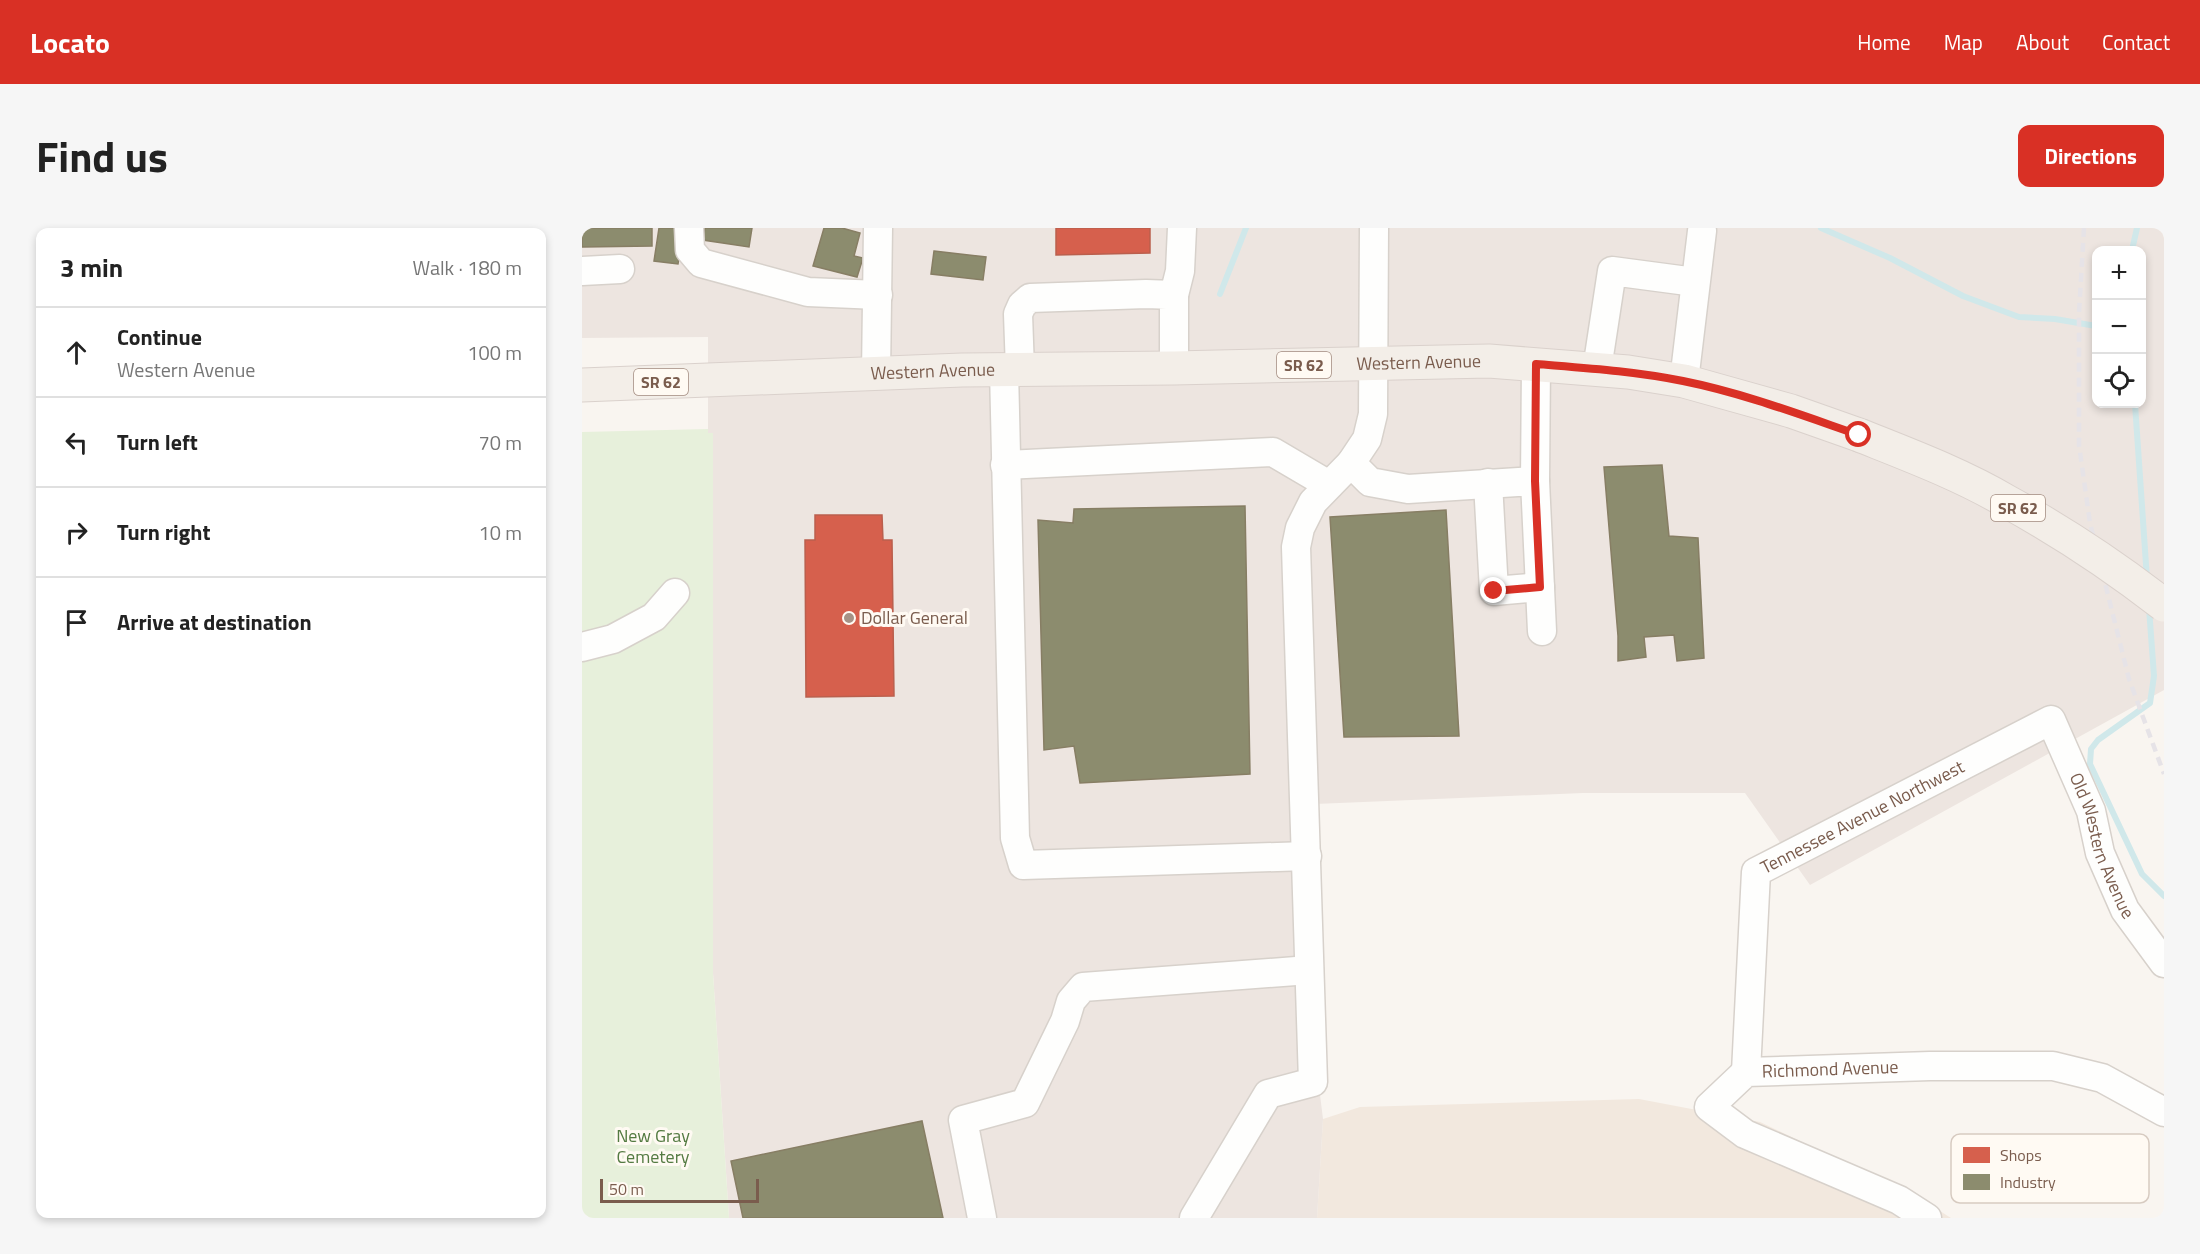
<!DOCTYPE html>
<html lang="en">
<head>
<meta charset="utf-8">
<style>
	body { margin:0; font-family:"Titillium Web",sans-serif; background:#f6f6f6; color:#222 }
	.controls { position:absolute; right:18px; top:18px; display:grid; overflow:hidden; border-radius:12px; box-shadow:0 3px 9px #0003 }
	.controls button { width:54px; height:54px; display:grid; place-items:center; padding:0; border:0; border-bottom:2px solid #e0e0e0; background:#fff; color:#222; font:30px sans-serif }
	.scale { position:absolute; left:18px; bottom:15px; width:159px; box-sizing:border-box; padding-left:6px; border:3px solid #7a5c4d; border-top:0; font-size:16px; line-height:21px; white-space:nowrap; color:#7a5c4d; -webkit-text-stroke:4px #fffaf3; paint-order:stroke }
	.stop { position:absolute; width:18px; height:18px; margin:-14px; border:4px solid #d93025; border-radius:50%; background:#fff }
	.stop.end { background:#d93025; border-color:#fff; box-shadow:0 2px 6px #0008 }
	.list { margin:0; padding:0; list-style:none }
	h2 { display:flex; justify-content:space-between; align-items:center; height:78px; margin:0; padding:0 24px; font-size:26px }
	h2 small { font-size:20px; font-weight:400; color:#767676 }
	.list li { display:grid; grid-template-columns:39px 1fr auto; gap:18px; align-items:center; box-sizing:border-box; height:90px; padding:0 24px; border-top:2px solid #e0e0e0 }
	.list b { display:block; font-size:22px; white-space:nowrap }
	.list p { margin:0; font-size:20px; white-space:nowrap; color:#767676 }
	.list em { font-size:20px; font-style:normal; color:#767676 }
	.icon { flex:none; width:33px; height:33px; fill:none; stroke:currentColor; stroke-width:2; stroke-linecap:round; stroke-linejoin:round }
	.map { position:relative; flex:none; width:1582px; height:990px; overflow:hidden; border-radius:12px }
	header { display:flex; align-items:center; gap:36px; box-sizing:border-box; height:84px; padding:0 30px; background:#d93025; color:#fff }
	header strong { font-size:28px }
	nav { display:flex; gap:33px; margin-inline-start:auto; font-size:21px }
	.intro { display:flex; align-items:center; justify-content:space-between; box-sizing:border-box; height:144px; padding:0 36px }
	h1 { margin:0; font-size:42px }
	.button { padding:15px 27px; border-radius:12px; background:#d93025; color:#fff; font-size:21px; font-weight:700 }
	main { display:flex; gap:36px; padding:0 36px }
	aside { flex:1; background:#fff; border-radius:12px; box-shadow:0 3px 9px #0003 }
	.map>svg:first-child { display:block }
	.residential { fill:#f2e8de }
	.industrial { fill:#ede5e0; fill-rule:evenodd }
	.green { fill:#e7f0db }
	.shops { fill:#d6604d; stroke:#ba5f4d; stroke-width:1.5 }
	.industry { fill:#8c8c6e; stroke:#877e64; stroke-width:1.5 }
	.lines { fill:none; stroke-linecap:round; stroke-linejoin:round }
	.stream { stroke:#d0e8ea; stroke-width:6 }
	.minor-casing { stroke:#d7d1cb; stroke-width:31 }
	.major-casing { stroke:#dad1cc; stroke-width:35 }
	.minor { stroke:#fefefd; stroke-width:28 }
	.major { stroke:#f3eee8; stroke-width:33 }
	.rail { stroke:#e6e3e7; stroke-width:4.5; stroke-dasharray:9 6; stroke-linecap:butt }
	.major-bridge-casing { stroke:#dad1cc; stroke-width:35; stroke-linecap:butt }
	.major-bridge { stroke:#f3eee8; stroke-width:33 }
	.route { stroke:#d93025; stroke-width:8 }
	.poi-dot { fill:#a69286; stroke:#fffaf3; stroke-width:2 }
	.labels { text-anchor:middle; stroke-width:6; stroke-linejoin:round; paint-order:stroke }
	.shield { fill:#fffaf3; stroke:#a28b7f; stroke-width:1.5 }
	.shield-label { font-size:16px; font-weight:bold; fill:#7a5c4d }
	.street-label { font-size:18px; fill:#7a5c4d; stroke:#fffaf3 }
	.poi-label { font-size:18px; fill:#7a5c4d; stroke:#fffaf3; text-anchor:start }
	.park-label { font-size:18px; fill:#537a41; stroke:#fffaf3 }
	.key { fill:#fffaf3; stroke:#d7cbc1; stroke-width:1.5 }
	.key-label { font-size:16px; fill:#7a5c4d }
</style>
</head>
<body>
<header>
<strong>Locato</strong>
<nav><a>Home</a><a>Map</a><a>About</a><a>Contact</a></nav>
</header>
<div class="intro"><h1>Find us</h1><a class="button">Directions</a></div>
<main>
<aside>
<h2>3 min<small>Walk · 180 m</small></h2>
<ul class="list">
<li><svg class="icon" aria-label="ahead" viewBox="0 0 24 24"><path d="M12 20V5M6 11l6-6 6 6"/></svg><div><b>Continue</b><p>Western Avenue</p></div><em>100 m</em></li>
<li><svg class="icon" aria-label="left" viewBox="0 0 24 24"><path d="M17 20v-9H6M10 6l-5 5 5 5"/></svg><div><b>Turn left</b></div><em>70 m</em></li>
<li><svg class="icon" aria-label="right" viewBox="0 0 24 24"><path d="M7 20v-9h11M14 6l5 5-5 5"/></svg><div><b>Turn right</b></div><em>10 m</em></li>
<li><svg class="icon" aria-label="arrive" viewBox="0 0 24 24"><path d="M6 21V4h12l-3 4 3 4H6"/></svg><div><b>Arrive at destination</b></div></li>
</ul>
</aside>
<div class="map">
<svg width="1582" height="990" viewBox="0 0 1582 990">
	<rect width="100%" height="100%" fill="#f9f5f0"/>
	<path class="residential" d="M1057 871 1178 894 1339 971 1369 990H735L741 891 778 879Z"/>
	<path class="industrial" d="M0 0H1582V462L1228 657 1163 565H1001L709 577 715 681 741 891 735 990H147L131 745V206L126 205V109L0 110ZM1514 22H1560V176H1514Z"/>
	<path class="green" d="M126 201V205H131V745L147 990H0V204Z"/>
	<path class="shops" d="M474 0H568V25L474 27Z
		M233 287H300L301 312H310L312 468 224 469 223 312H233Z"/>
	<path class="industry" d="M0 0H70V18L0 19Z
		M77 0H102L96 36 72 33Z
		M123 0H170L167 19 121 12Z
		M242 0H260L278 5 272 28 281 30 275 49 231 38Z
		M352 23 404 29 401 52 349 46Z
		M1080 237 1087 308 1116 310 1122 430 1095 433 1092 407 1062 409 1064 429 1036 433V408L1022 239Z
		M663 278 668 546 498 555 492 518 462 522 456 292 491 295 492 281Z
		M864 282 877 508 762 509 748 289Z
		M340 893 361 990H161L149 933Z"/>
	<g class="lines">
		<path class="stream" d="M1239 0 1308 30 1381 68 1437 89 1473 91 1514 98
			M1550 22 1555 0
			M638 66 664 0
			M1553 176 1565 351
			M1567 380 1572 448 1568 475 1516 512 1509 521 1508 536 1560 646 1582 668"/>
		<g class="minor-casing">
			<g id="minor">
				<path d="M107 0 108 22 119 35 226 64 296 67"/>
				<path d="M0 43 38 41"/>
				<path d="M592 67 598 43 600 0"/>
				<path d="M1015 141 1030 43 1113 54"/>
				<path d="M422 142 433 610 441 637 725 628"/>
				<path d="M438 142 436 86 440 77 448 70 564 66 592 67V140"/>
				<path d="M294 146 296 0"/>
				<path d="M1102 153 1120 3"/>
				<path d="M769 235 788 254 826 261 953 253 960 403"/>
				<path d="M423 237 691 224 747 257"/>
				<path d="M953 253 954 136"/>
				<path d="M906 255 912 363 958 359"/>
				<path d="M0 419 31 411 72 389 93 365"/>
				<path id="s1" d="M1164 844 1174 644 1469 492 1509 583 1518 625 1543 682 1582 735"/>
				<path d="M400 990 381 892 443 875 483 793 489 773 501 759 727 742"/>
				<path d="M612 990 686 866 731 854 714 319 718 300 731 274 769 235 785 211 791 186 792 0"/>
				<path id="s2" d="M1345 990 1317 972 1163 906 1127 879 1164 844 1348 838H1471L1520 850 1582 884"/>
			</g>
		</g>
		<g class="major-casing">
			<g id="major">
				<path id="s3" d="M0 157 380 142 592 140 907 133 1046 144 1102 153 1209 183 1277 207"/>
			</g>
		</g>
		<use href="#minor" class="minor"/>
		<use href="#major" class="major"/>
		<path class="rail" d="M1502 0 1497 85V217L1508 295 1547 451 1582 546"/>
		<g class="major-bridge-casing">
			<path id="major-bridge" d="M1277 207C1327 227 1378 246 1424 273 1479 303 1533 339 1582 377"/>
		</g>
		<use href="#major-bridge" class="major-bridge"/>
	</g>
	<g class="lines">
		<path class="route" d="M912 363 958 359 953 253 954 136C1003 140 1052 143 1101 153 1161 165 1219 187 1277 207"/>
	</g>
	<circle class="poi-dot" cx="267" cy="390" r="6"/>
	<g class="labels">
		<g class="shield">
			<rect x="695" y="124" width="54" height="26" rx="4.5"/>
			<rect x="52" y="141" width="54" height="26" rx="4.5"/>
			<rect x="1409" y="267" width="54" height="26" rx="4.5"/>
		</g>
		<g class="shield-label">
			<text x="722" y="143">SR 62</text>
			<text x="79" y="160">SR 62</text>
			<text x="1436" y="286">SR 62</text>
		</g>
		<g class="street-label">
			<text dy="6" stroke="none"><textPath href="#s3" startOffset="837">Western Avenue</textPath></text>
			<text dy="6" stroke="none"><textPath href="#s3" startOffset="351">Western Avenue</textPath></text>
			<text dy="6" stroke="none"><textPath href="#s1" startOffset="320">Tennessee Avenue Northwest</textPath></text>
			<text dy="6" stroke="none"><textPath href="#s1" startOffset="668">Old Western Avenue</textPath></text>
			<text dy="6" stroke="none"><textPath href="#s2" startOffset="381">Richmond Avenue</textPath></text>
		</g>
		<g class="poi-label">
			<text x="279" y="396">Dollar General</text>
		</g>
		<g class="park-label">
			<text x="71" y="914">New Gray<tspan x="71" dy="21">Cemetery</tspan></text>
		</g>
	</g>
	<rect x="1369" y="906" width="198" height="69" rx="9" class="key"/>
	<rect x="1381" y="919" width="27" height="16" fill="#d6604d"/>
	<rect x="1381" y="946" width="27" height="16" fill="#8c8c6e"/>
	<g class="key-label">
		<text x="1418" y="933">Shops</text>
		<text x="1418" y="960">Industry</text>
	</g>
</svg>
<div class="controls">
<button>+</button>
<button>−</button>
<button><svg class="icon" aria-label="locate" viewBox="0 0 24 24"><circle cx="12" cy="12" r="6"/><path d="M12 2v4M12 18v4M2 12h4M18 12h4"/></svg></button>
</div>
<div class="scale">50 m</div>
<div class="stop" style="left:1277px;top:207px"></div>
<div class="stop end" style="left:912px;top:363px"></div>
</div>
</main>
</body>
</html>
